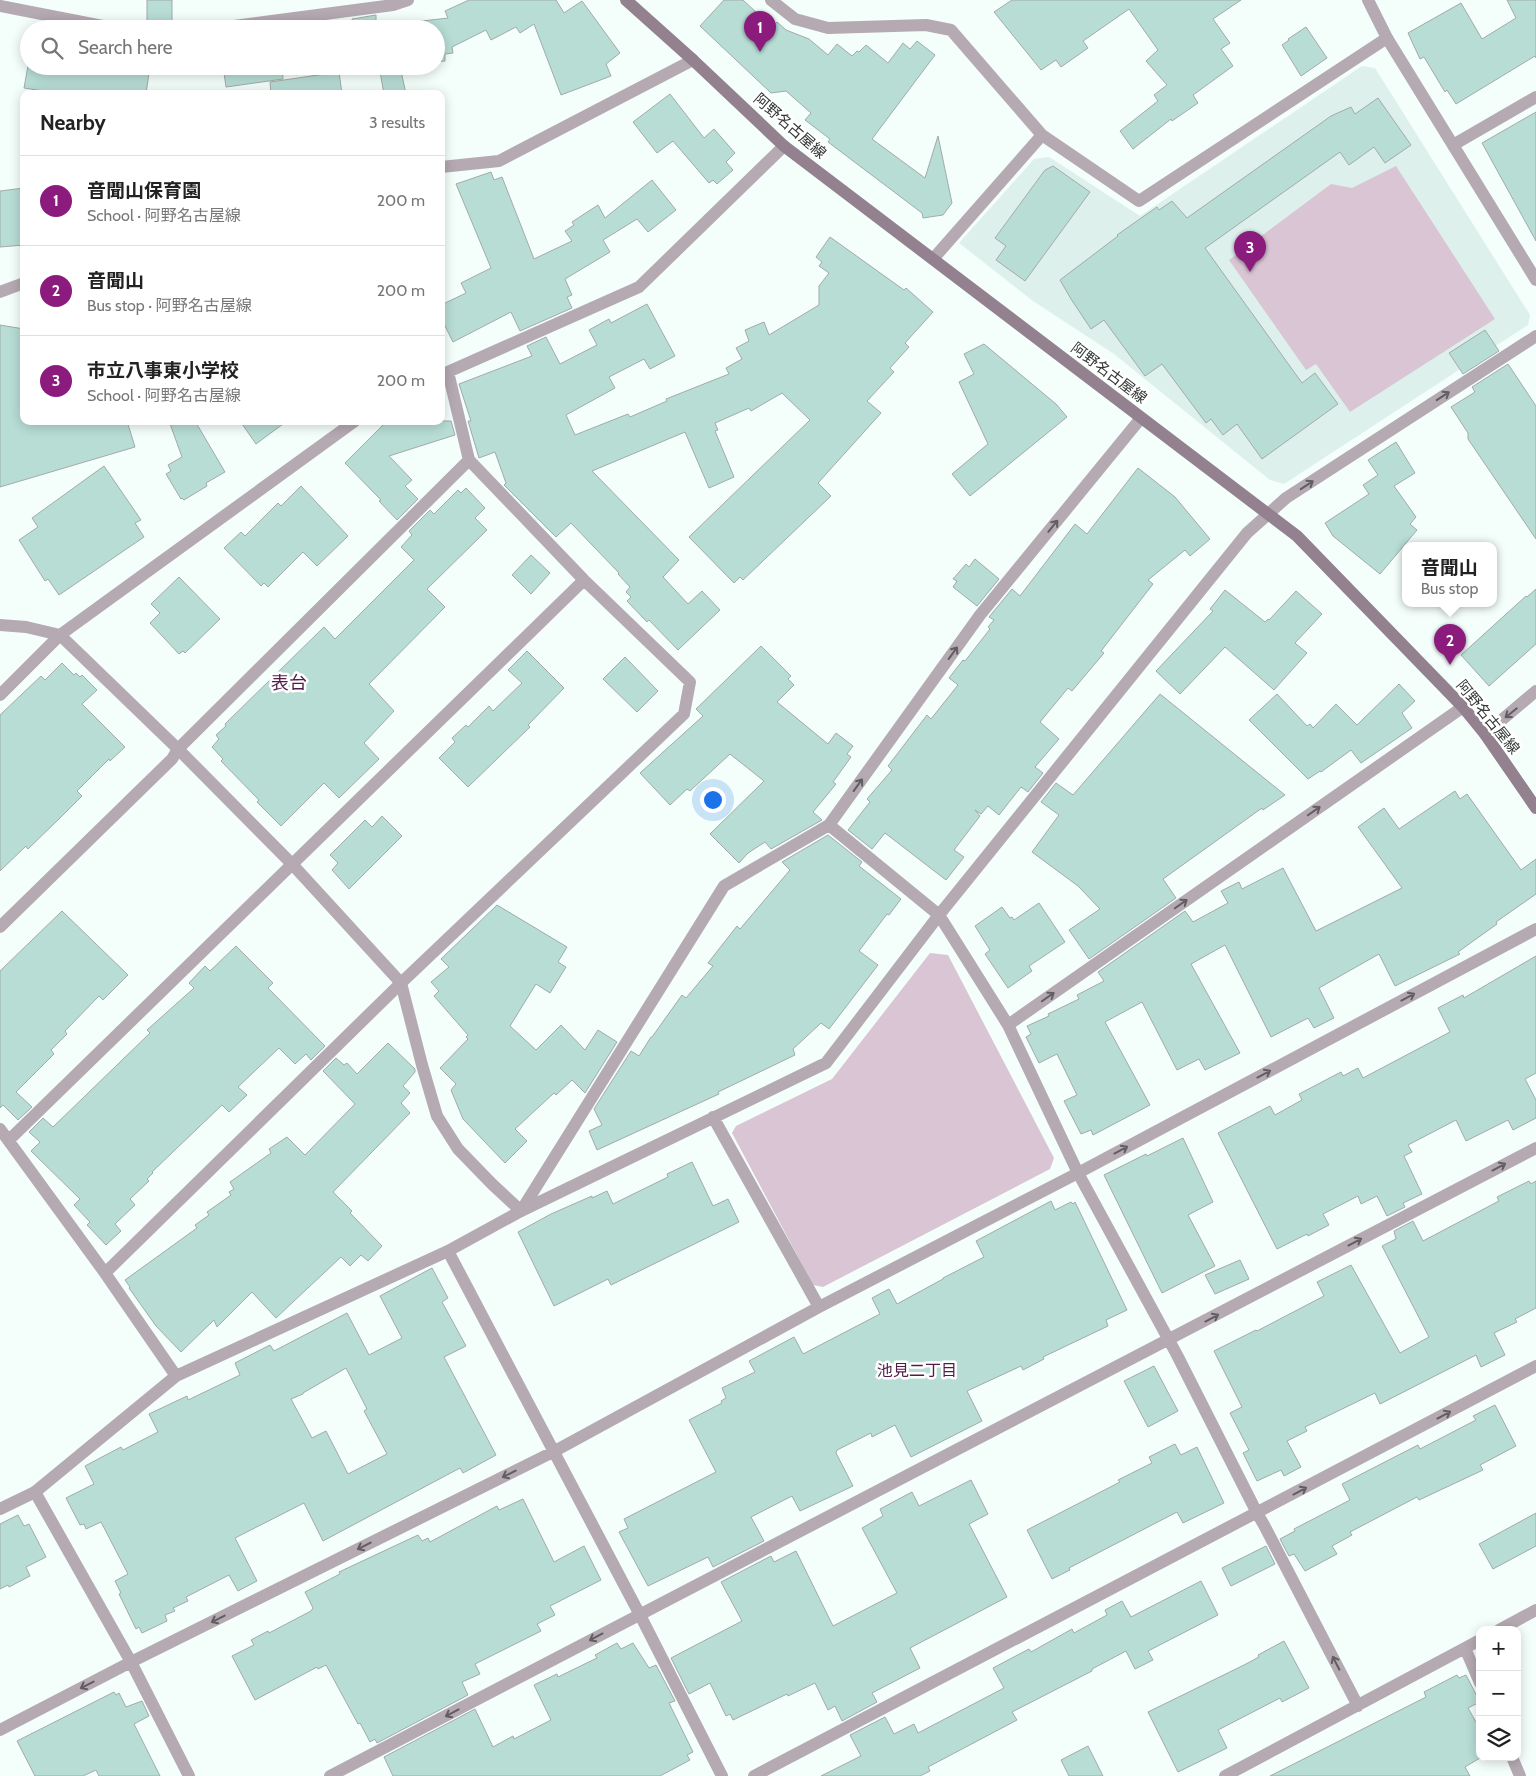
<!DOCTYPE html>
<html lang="en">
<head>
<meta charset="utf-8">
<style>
	body { margin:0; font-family:Cabin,"Noto Sans JP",sans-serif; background:#f6f6f6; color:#222 }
	.controls { position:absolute; right:15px; bottom:15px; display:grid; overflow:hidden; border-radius:10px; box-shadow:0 2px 12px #0003 }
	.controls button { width:45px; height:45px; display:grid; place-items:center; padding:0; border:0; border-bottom:1px solid #e0e0e0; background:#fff; color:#222; font:25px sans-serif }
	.you { position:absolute; left:712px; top:799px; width:18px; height:18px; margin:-12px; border:4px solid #fff; border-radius:50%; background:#1a73e8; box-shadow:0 0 0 8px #1a73e833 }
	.badge { display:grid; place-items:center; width:32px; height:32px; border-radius:50%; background:#8c1b7e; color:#fff; font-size:16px; font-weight:700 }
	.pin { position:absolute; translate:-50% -41px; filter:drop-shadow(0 1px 2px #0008) }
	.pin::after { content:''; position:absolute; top:26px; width:18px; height:15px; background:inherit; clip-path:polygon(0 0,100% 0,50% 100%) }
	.popup { position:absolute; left:1402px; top:542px; width:95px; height:65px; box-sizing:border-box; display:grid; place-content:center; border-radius:10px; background:#fff; filter:drop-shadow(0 1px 4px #0005); font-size:16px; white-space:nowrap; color:#767676 }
	.popup b { font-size:19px; color:#222 }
	.popup::after { content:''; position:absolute; left:50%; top:100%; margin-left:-10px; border:10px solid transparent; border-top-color:#fff }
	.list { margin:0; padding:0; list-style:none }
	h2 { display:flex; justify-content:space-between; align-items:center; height:65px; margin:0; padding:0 20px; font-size:21px }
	h2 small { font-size:16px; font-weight:400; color:#767676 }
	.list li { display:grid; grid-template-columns:32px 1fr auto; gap:15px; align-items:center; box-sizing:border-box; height:90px; padding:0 20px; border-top:1px solid #e0e0e0 }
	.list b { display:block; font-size:19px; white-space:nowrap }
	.list p { margin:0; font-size:16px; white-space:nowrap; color:#767676 }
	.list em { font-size:16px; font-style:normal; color:#767676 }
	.icon { flex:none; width:28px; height:28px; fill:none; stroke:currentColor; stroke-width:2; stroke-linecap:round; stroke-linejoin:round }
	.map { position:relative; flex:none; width:1536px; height:1776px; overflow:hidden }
	.search { position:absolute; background:#fff; box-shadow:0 2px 12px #0003; left:20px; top:20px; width:425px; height:55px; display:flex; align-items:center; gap:12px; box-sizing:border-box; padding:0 18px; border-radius:28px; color:#767676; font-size:19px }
	.panel { position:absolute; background:#fff; box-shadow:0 2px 12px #0003; left:20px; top:90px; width:425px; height:335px; border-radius:10px }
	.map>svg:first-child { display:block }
	.built { fill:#def0ec }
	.green { fill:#dac5d5 }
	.building { fill:#b7ddd5; stroke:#a2aba9; fill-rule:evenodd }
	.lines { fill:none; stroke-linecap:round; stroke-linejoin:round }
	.minor { stroke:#b5a9b2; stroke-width:12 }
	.tertiary { stroke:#b5a9b2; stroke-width:12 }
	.secondary { stroke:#93818f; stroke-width:12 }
	.oneway { stroke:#605e61 }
	.labels { text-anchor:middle; stroke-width:5; stroke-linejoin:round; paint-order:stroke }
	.street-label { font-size:15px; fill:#323635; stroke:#fff }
	.neighbourhood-label { font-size:16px; fill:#511c49; stroke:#fff }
	.quarter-label { font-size:18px; fill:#511c49; stroke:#fff }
</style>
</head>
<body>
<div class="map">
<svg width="1536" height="1776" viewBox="0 0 1536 1776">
	<rect width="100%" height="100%" fill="#f4fefb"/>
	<path class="built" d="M1362 66 1375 68 1530 315 1528 325 1284 484 1270 480 1114 354 1033 301 959 243 1034 159 1049 157 1140 216Z"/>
	<path class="green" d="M1396 166 1495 319 1350 412 1316 364 1306 370 1229 260 1331 184 1352 188Z
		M930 953 948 955 1054 1158 1050 1169 823 1287 813 1285 732 1133 736 1126 832 1079Z"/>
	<path class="building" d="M147 0H172V23L147 24Z
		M469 0H556L564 13 582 1 620 53 606 64 611 76 561 95 534 24 520 33 516 27 491 40 486 30 452 47 453 53 445 54V61L436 62V29H354L352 19 376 15V23L387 21 388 25 448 18 445 11Z
		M724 0H743L772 27 777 22 786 30 809 39 828 55 837 44 852 56 857 51 859 52 866 45 888 63 903 43 910 49 917 41 935 55 872 139 925 178 938 136 952 203 943 215 923 218 922 213 828 142 830 139 805 120 811 113 786 91 771 93 700 26Z
		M1012 0H1241L1213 19 1230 43 1221 49 1233 66 1193 95 1198 103 1172 121 1171 119 1133 149 1120 131 1158 101 1154 95 1167 85 1146 61 1158 50 1129 9 1083 41 1088 48 1061 67 1056 60 1041 70 994 12Z
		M1507 0H1536V58L1535 56 1456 104 1447 90 1445 92 1424 57 1420 59 1408 33 1461 3 1482 39 1516 18Z
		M1306 27 1327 58 1301 76 1282 45 1289 40 1288 39Z
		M28 66H150L146 94H62L24 88Z
		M223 66H282L283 79 226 87Z
		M379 66H400L406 94H384Z
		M339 72 342 94H271L270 82Z
		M670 94 704 138 714 129 735 153 726 162 733 170 717 184 713 180 709 183 673 141 657 153 633 122Z
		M1378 98 1411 145 1385 163 1374 147 1349 165 1340 152 1205 248 1302 383 1315 373 1338 404 1262 459 1237 424 1223 435 1211 419 1206 423 1162 364 1145 376 1104 320 1091 329 1071 299 1060 280 1118 236 1117 235 1157 207 1159 210 1172 201 1187 218 1331 116 1351 107 1355 114Z
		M1536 112V241L1482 143Z
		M1053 166 1090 192 1025 281 996 260 1006 246 995 238 1045 170Z
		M491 172 494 180 502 177 534 259 572 241 565 231 574 225 572 222 598 205 605 218 652 180 676 210 648 232 637 219 603 240 610 252 565 279 572 295 567 297 572 308 520 331 511 312 453 342 441 318V305L466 293 461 283 491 268 456 184Z
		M24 188V245L0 247V191Z
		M830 237 904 290 906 288 933 312 905 343 909 347 890 368 894 372 867 401 881 413 818 483 831 496 743 580 740 577 734 583 689 537 810 420 782 393 751 411 749 408 715 423 718 430 715 431 734 477 709 488 685 432 592 471 679 560 663 577 688 604 702 591 720 610 678 650 649 620 647 622 627 601 631 597 626 592 630 587 618 574 619 573 571 523 556 537 504 485 506 483 495 452 479 458 468 421H471L459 384 532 356 527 346 546 337 560 364 597 345 589 330 609 319 611 323 647 304 675 356 650 369 644 359 609 377 615 388 566 415 575 435 628 414 630 417 667 401 666 399 729 374 726 368 742 359 736 348 749 341 745 330 764 322 769 335 819 305V286L829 273 819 266 822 262 816 257Z
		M0 325 24 329V421H127L135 447 0 487Z
		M1485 330 1499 351 1463 374 1449 353Z
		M984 344 1056 404 1067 417 970 496 952 474 988 444 959 382 974 374 964 354Z
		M1508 364 1536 406V539L1468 439V433L1451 407 1475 392 1472 387Z
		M169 421H195L225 472 206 483 207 486 184 500 182 498 181 499 166 474 171 471 168 465 182 457Z
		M240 421H287L256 444Z
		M387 421H451L455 435 389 456 412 480 405 486 418 499 397 520 379 501 381 500 345 463Z
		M1396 442 1415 473 1394 486 1416 517 1410 524 1417 530 1380 574 1333 536 1325 523 1369 494 1363 485 1378 475 1368 460Z
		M104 466 141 520 135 523 144 537 59 595 48 579 45 581 19 540 38 527 32 518Z
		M1138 468 1175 497 1210 539 1190 556 1185 550 1148 580 1153 584 1101 651 1104 653 1072 691 1068 688 1040 722 1059 739 1035 767 1043 773 1028 792 1021 787 999 815 988 806 981 814 975 810 980 816 954 850 964 857 946 880 885 833 872 849 848 830 870 802 867 799 892 770 888 766 927 715 931 719 958 685 949 678 963 660 965 661 990 629 988 627 994 620 989 617 1012 589 1020 596 1075 524 1087 534Z
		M301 486 348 536 317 566 303 552 268 587 264 583 261 586 224 548 241 532 245 536 278 503 281 506Z
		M466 488 485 508 475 518 487 530 427 589 445 607 369 684 394 711 364 743 379 759 339 798 324 783 281 826 257 802 259 800 221 761 223 759 212 747 219 739 216 735 226 726 225 724 324 627 335 639 414 560 401 547 412 535 409 531 430 510 434 514 458 490 461 493Z
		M531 555 550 573 531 594 512 575Z
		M975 559 999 579 977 606 953 587 957 581 953 579 966 564 969 567Z
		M179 577 220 619 185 653 183 651 179 654 150 623 160 613 151 604Z
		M1536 589V644L1489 686 1461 655 1526 596 1527 597Z
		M1225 590 1265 622 1268 619 1269 620 1296 591 1322 614 1295 643 1307 653 1274 690 1225 647 1180 694 1156 671 1213 611 1210 609Z
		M761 646 791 676 788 679 794 685 777 702 828 744 836 733 853 746 847 754 851 757 833 782 836 784 813 812 822 820 771 849 765 842 748 853 739 863 710 834 764 781 730 754 690 791 687 789 670 805 640 773 703 716 696 709Z
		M527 651 564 688 528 725 530 727 468 787 439 758 455 742 452 738 466 725 468 727 489 706 493 711 522 683 508 670Z
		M625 657 658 691 637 712 603 679Z
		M62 663 74 675 76 673 80 677 82 675 97 690 82 704 125 747 110 761 109 759 77 791 82 796 61 817 28 849 26 846 0 871V715L41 676 45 680Z
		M1399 684 1415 701 1402 713 1412 728 1361 763 1351 750 1321 772 1320 771 1308 779 1249 720 1277 694 1307 726 1310 724 1313 728 1336 704 1357 725Z
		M1160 694 1285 795 1263 810 1262 808 1163 879 1176 898 1089 959 1069 930 1100 909 1078 886 1032 852 1059 815 1041 802 1056 783 1073 795Z
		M1455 791 1460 799 1467 794 1521 870 1536 859V894L1496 922 1497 924 1458 952 1460 954 1395 986 1379 954 1319 988 1334 1018 1314 1028 1308 1018 1271 1037 1225 945 1191 964 1240 1053 1205 1070 1199 1059 1177 1070 1142 1002 1105 1022 1150 1105 1093 1135 1091 1130 1081 1134 1064 1101 1077 1095 1057 1054 1039 1063 1026 1037 1031 1034 1027 1026 1049 1016 1048 1014 1079 999 1077 995 1104 981 1098 972 1185 911 1193 922 1228 903 1221 891 1239 882 1242 889 1283 868 1316 931 1402 888 1358 827 1384 808 1399 829Z
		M382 816 402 836 349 889 332 870 338 863 330 855 365 820 372 827Z
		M828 835 862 862 859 866 901 899 889 915 887 914 859 951 878 965 829 1029 821 1023 793 1049 795 1055 718 1092 719 1094 671 1116 597 1150 589 1131 602 1125 594 1109 631 1051 639 1056 651 1037H652L682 995 686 998 713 966 708 963 737 926 740 929 790 870 782 862Z
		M1039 903 1065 942 1029 966 1032 971 1008 988 985 954 990 950 975 926 1002 907 1010 918 1012 917 1014 920Z
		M497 905 567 947 558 962 566 967 550 993 536 984 510 1026 536 1050 561 1025 585 1050 598 1030 617 1042 585 1093 572 1080 556 1095 554 1093 515 1129 527 1141 505 1163 463 1119 451 1090 456 1084 440 1068 468 1039 466 1037 468 1035 434 996 439 991 431 982 449 967 441 959Z
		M62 911 128 975 103 1000 99 996 65 1031 67 1034 51 1050 54 1054 16 1092 32 1107 18 1120 3 1105 0 1108V971Z
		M236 946 273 983 268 988 325 1046 311 1060 306 1054 295 1064 279 1048 238 1087 247 1095 229 1112 222 1105 152 1172 153 1173 147 1179 149 1181 130 1199 135 1205 115 1224 121 1231 106 1245 87 1225 90 1222 74 1205 80 1199 31 1151 40 1142 29 1132 43 1118 53 1127 150 1033 147 1030 194 988 189 983 205 966 210 971Z
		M1536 956V1073L1525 1079 1536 1100V1118L1513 1130 1508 1120 1466 1141 1456 1120 1408 1145 1412 1152 1404 1156 1422 1194 1403 1203 1405 1207 1387 1216 1377 1196 1361 1204 1358 1196 1323 1214 1329 1225 1308 1236 1307 1234 1277 1249 1218 1133 1270 1106 1275 1115 1302 1100 1299 1094 1341 1072 1343 1076 1358 1068 1363 1078 1450 1032 1438 1008 1463 995 1464 998Z
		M388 1043 415 1069V1072L403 1086 410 1093 401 1103 410 1113 333 1192 352 1211 350 1213 382 1246 368 1261 361 1255 350 1266 341 1257 276 1318 252 1292 217 1327 214 1320 181 1352 156 1326 129 1288 130 1287 125 1280 197 1228 195 1225 209 1215 207 1212 231 1195 229 1192 234 1189 230 1182 271 1153 269 1149 287 1137 305 1155 355 1104 323 1071 336 1058 344 1065 347 1063 357 1074Z
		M1183 1138 1213 1202 1188 1215 1215 1266 1162 1293 1104 1175 1146 1154 1147 1156Z
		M692 1162 713 1206 728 1199 739 1222 611 1285 608 1279 554 1306 518 1232 551 1214 592 1196V1198L607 1191 613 1204 668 1177 667 1174Z
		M1529 1181 1531 1184 1536 1181V1308L1515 1319 1517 1322 1494 1333 1505 1355 1481 1367 1476 1355 1380 1404 1375 1393 1305 1427 1307 1431 1287 1441 1301 1467 1284 1476 1281 1470 1257 1481 1243 1453 1249 1450 1230 1413 1242 1407 1214 1351 1256 1330 1257 1331 1324 1296 1317 1282 1351 1265 1400 1353 1429 1337 1382 1246 1396 1239 1394 1231 1413 1221 1423 1241 1499 1201 1497 1197Z
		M1051 1201 1055 1210 1071 1202 1073 1204 1075 1202 1127 1310 1106 1320 1108 1326 1043 1357 1044 1359 1023 1370 1021 1366 967 1391 982 1421 911 1457 895 1425 872 1437 871 1433 837 1450 836 1453 853 1486 800 1511 792 1496 751 1517 764 1541 713 1567 708 1557 648 1586 619 1532 628 1528 624 1519 716 1472 689 1420 722 1403 721 1401 726 1398 722 1388 755 1372 749 1361 794 1337 803 1354 880 1314 872 1298 889 1289 897 1304 943 1279V1278L984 1257 976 1241Z
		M1240 1260 1249 1279 1215 1294 1205 1275Z
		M432 1268 448 1298 442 1302 466 1346 444 1357 496 1455 463 1473 460 1468 323 1541 304 1503 235 1538 257 1581 238 1591 229 1575 186 1597 188 1601 173 1608 175 1611 165 1615 167 1621 142 1633 139 1627 136 1629 119 1594 121 1593 115 1581 128 1574 101 1522 86 1529 84 1524 80 1525 66 1498 94 1484 85 1466 121 1447 123 1450 158 1432 149 1414 187 1396 188 1400 240 1375 235 1363 270 1345 274 1351 347 1313 369 1355 402 1338 380 1296ZM346 1368 367 1409 364 1411 387 1454 348 1474 326 1431 312 1438 291 1399 303 1394V1393Z
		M1154 1366 1178 1411 1148 1427 1124 1381Z
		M1495 1405 1516 1446 1480 1465 1483 1470 1419 1500 1417 1497 1350 1532 1352 1535 1332 1546 1337 1554 1305 1571 1294 1554 1289 1556 1280 1539 1295 1531 1294 1529 1350 1500 1342 1484 1418 1445 1420 1449 1476 1420 1473 1416Z
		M1175 1444 1181 1455 1197 1447 1224 1503 1183 1523 1177 1512 1069 1568 1070 1570 1052 1579 1027 1530 1120 1482 1118 1480 1152 1463 1149 1457Z
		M971 1480 988 1514 969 1524 1007 1597 910 1648 920 1668 872 1693 877 1702 842 1721 835 1706 828 1710 815 1683 788 1696 787 1694 733 1720 730 1714 726 1716 710 1683 689 1694 671 1658 742 1621 721 1582 771 1556 774 1562 796 1551 833 1626 897 1593 862 1528 883 1516 880 1509 912 1492 919 1506Z
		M523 1499 554 1562 584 1546 601 1580 550 1606 555 1615 537 1624 541 1631 475 1664 480 1674 462 1682 468 1695 377 1743 375 1739 370 1742 360 1723 358 1724 326 1665 318 1669 317 1667 255 1700 232 1656 254 1645 251 1640 268 1631 269 1633 311 1611 313 1608 305 1592 340 1574 339 1572 418 1535 422 1541 428 1538 430 1542 497 1506 499 1510Z
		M1536 1513V1546L1493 1569 1479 1544Z
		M18 1515 24 1526 29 1524 46 1557 26 1567 30 1576 9 1587 8 1585 0 1589V1524Z
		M1266 1546 1275 1564 1231 1586 1222 1568Z
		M1201 1581 1218 1615 1148 1651 1153 1660 1135 1669 1126 1651 1092 1669V1671L1012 1712 1017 1720 928 1767 930 1771 920 1776H821L861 1756 850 1735 885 1717 894 1734 914 1724 918 1733 1004 1688 993 1668 1029 1649 1031 1652 1072 1629 1074 1633 1107 1615 1105 1610 1122 1601 1131 1617Z
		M1284 1641 1309 1688 1282 1702 1280 1698 1218 1730 1227 1748 1178 1772 1148 1712 1244 1665 1259 1657 1258 1655Z
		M617 1643 621 1649 633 1643 649 1668 656 1665 675 1701 669 1703 693 1752 687 1755 690 1760 660 1776H393L384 1757 475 1709 493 1747 513 1736 514 1739 551 1720 534 1685 557 1674 558 1677 597 1658 595 1655Z
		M1457 1675 1459 1678 1466 1675 1480 1702 1468 1708 1480 1729V1758L1465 1767 1470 1776H1270L1426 1697 1424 1692Z
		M114 1692 116 1695 119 1693 126 1707 142 1701 149 1716 134 1724 160 1776H99L96 1770 83 1776H35L17 1741Z
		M1088 1746 1103 1776H1069L1061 1760Z"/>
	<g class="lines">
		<path class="minor" d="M771 0 795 19 828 28 926 25 951 30 1042 135 1139 201 1387 38
			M0 6 118 29
			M211 29 393 5 408 0
			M1453 145 1536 97
			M441 167 499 161 693 60
			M933 259 1042 135
			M0 292 24 283
			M441 375 639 287 784 146
			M0 695 60 635 355 421
			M1485 734 1536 691
			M829 825 939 915 1008 1025 1078 1173 1177 1355 1257 1513 1264 1525 1358 1706
			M0 927 172 759 178 749 469 460
			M1008 1025 1463 707
			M713 1117 819 1307
			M0 1129 105 1273 176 1376
			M9 1140 584 580
			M521 1211 724 886 829 825 980 615 1141 418
			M448 1251 640 1615 722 1776
			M105 1273 401 983 684 714 690 682 584 580 469 460 448 372
			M35 1492 131 1662 189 1776
			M0 1509 35 1492 176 1376 448 1251 521 1211 826 1063 939 915 1247 533 1286 498 1536 336
			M1499 1630 1536 1610
			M1465 1648 1480 1683
			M0 1730 131 1662 553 1452 819 1307 1078 1173 1536 929
			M1512 1757 1520 1776
			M330 1776 1536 1148
			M754 1776 1536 1366
			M1225 1776 1480 1640"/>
		<path class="tertiary" d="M1368 0 1387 38 1536 280
			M0 625 26 627 60 635 178 749 292 864 401 983 422 1065 437 1116 458 1149 492 1184 521 1211"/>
		<path class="secondary" d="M626 0 693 60 784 146 1297 536 1463 707 1485 734 1536 808"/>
	</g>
	<defs><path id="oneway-shaft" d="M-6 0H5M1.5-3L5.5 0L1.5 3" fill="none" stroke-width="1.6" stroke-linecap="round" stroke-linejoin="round" transform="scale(1.25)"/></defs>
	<g class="oneway">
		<use href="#oneway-shaft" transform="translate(1443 396) rotate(-33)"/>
		<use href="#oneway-shaft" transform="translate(1307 485) rotate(-33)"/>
		<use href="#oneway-shaft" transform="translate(1053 526) rotate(-51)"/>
		<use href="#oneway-shaft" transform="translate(953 653) rotate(-54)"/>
		<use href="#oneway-shaft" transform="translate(1511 713) rotate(141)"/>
		<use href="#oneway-shaft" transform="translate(858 785) rotate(-54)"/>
		<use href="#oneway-shaft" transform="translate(1314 811) rotate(-35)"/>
		<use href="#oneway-shaft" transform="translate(1181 904) rotate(-35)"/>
		<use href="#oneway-shaft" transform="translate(1048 997) rotate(-35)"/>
		<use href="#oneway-shaft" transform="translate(1408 997) rotate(-28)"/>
		<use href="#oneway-shaft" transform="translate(1264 1074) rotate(-28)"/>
		<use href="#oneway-shaft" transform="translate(1121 1150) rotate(-28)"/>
		<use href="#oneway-shaft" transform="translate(1499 1167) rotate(-28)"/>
		<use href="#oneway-shaft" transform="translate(1355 1242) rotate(-28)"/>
		<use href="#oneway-shaft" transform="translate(1212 1318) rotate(-28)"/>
		<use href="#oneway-shaft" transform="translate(1444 1415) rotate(-28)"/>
		<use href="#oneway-shaft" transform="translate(509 1474) rotate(153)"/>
		<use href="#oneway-shaft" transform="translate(1300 1491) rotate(-28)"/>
		<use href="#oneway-shaft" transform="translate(364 1546) rotate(153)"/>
		<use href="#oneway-shaft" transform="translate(218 1619) rotate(153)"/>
		<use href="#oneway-shaft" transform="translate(596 1637) rotate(152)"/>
		<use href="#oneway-shaft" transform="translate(1336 1663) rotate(-117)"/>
		<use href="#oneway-shaft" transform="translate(87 1685) rotate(153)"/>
		<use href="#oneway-shaft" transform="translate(452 1713) rotate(152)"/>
	</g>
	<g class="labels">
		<g class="street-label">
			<text transform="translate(790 126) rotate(41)" y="5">阿野名古屋線</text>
			<text transform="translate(1109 373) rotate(37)" y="5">阿野名古屋線</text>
			<text transform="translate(1488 717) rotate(51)" y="5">阿野名古屋線</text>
		</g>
		<g class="neighbourhood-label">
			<text x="917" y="1376">池見二丁目</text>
		</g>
		<g class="quarter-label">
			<text x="289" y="689">表台</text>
		</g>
	</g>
</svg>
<div class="controls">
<button>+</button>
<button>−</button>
<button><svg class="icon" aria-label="layers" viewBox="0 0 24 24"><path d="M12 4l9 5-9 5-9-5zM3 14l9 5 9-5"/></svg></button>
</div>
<div class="you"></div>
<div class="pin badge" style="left:760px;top:52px">1</div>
<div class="pin badge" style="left:1450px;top:665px">2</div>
<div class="popup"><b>音聞山</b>Bus stop</div>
<div class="pin badge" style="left:1250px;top:272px">3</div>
<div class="search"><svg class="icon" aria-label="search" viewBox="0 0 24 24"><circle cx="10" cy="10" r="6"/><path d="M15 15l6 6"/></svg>Search here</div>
<section class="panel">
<h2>Nearby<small>3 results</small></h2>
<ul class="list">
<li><span class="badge">1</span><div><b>音聞山保育園</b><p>School · 阿野名古屋線</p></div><em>200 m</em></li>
<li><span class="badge">2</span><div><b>音聞山</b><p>Bus stop · 阿野名古屋線</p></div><em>200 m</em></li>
<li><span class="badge">3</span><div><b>市立八事東小学校</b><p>School · 阿野名古屋線</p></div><em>200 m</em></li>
</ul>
</section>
</div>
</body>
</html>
